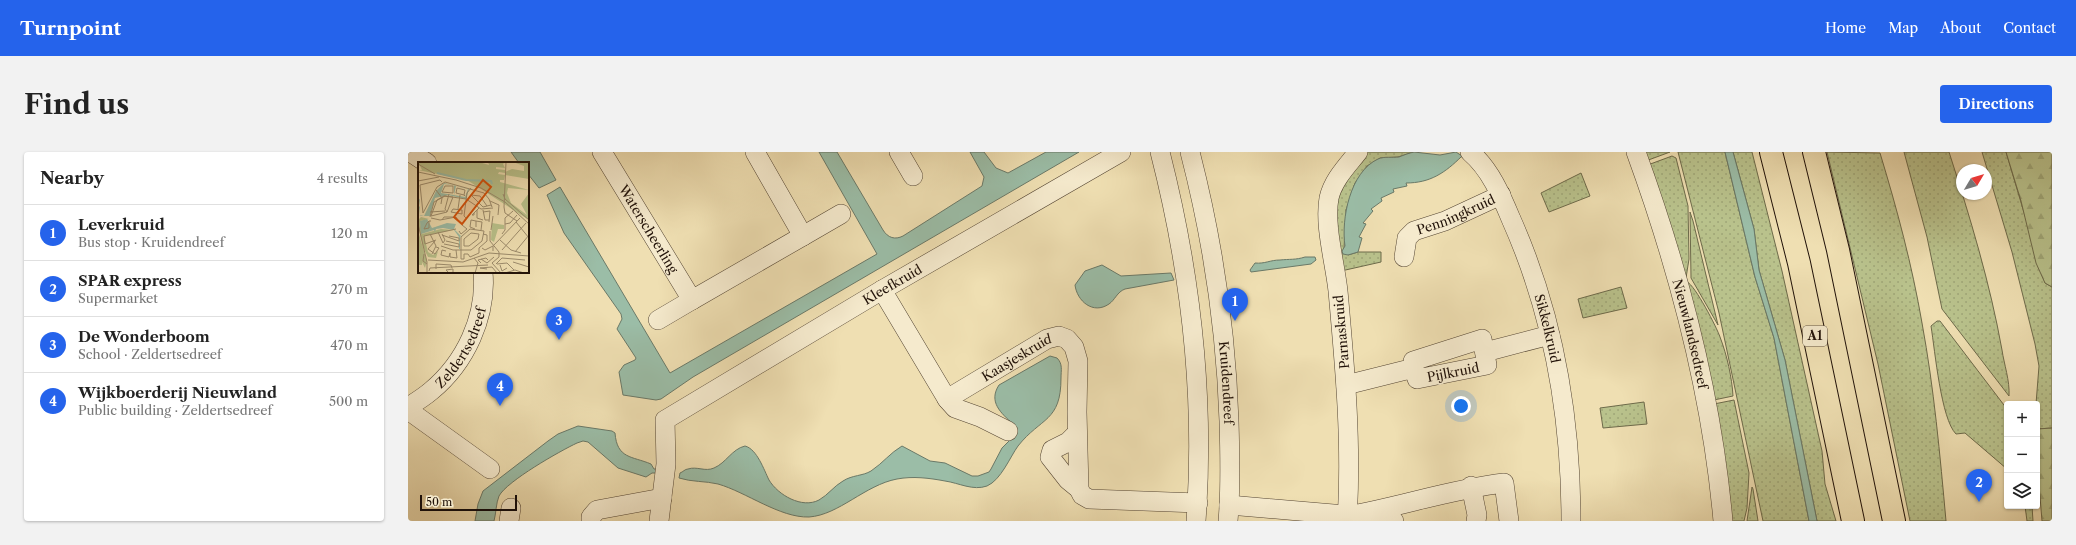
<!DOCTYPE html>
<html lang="en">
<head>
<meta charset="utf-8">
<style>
	body { margin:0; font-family:"Libre Caslon Text",serif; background:#f2f2f2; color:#222 }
	.controls { position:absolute; right:12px; bottom:12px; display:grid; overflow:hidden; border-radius:4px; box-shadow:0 1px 3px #0004 }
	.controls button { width:36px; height:36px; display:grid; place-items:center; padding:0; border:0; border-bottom:1px solid #e0e0e0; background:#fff; color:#222; font:20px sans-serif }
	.compass { position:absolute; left:1548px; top:12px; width:36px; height:36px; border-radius:50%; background:#fff; box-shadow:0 1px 3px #0004; rotate:52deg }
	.scale { position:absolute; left:12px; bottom:10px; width:97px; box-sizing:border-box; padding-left:4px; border:2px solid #211209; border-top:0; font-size:11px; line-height:14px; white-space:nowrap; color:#211209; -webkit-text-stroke:3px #f5eacd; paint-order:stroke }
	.you { position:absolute; left:1053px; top:254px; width:14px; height:14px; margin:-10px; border:3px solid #fff; border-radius:50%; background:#1a73e8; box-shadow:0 0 0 6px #1a73e833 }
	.badge { display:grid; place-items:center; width:26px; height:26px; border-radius:50%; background:#2563eb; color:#fff; font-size:13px; font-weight:700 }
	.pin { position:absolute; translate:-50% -33px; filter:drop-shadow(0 1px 2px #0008) }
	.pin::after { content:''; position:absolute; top:21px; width:14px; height:12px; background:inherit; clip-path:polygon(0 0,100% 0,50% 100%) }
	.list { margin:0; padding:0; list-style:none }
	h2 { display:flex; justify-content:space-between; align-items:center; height:52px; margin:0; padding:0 16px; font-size:17px }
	h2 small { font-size:13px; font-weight:400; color:#767676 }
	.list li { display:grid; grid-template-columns:26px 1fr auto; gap:12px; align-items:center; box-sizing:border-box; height:56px; padding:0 16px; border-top:1px solid #e0e0e0 }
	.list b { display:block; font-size:15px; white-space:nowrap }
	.list p { margin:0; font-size:13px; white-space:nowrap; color:#767676 }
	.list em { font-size:13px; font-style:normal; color:#767676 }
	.icon { flex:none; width:22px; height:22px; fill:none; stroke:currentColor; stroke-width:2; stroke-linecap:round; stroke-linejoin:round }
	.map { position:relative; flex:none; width:1644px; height:369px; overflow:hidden; border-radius:4px }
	header { display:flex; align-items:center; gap:24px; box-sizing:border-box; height:56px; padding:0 20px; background:#2563eb; color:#fff }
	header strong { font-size:19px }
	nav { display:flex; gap:22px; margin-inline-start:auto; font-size:14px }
	.intro { display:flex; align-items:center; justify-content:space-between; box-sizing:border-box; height:96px; padding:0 24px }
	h1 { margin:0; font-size:28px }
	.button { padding:10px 18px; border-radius:4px; background:#2563eb; color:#fff; font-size:14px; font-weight:700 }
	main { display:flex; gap:24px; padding:0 24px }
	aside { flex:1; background:#fff; border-radius:4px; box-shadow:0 1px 3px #0004 }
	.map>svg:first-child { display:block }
	.grass { fill:url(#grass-dots); stroke:#6d6a4a }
	.forest { fill:url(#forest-firs); stroke:#6d6a4a }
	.water { fill:#9bbda7; stroke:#6a7968 }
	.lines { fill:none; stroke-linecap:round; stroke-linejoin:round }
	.minor-casing { stroke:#544533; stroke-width:20 }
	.highway-casing { stroke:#211209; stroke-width:24 }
	.minor { stroke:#f5eacd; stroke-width:19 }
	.highway { stroke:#efdfb2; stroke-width:22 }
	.labels { text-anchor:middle; stroke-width:4; stroke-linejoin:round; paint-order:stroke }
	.shield { fill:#f5eacd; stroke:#615344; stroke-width:1 }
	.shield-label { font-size:12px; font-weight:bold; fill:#211209 }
	.street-label { font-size:13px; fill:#211209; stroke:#f5eacd }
	.inset-river { fill:none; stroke:#9bbda7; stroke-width:2 }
	.inset-road { fill:none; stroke:#9d8d6e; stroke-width:1 }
	.view { fill:#d4520c; fill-opacity:0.15; stroke:#d4520c; stroke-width:2 }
	.inset-edge { fill:none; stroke:#211209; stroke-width:2 }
</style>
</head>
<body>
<header>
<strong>Turnpoint</strong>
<nav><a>Home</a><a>Map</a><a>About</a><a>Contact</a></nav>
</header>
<div class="intro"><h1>Find us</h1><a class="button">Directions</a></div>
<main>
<aside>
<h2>Nearby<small>4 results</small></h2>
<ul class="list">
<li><span class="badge">1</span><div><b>Leverkruid</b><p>Bus stop · Kruidendreef</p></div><em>120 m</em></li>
<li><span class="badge">2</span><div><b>SPAR express</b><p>Supermarket</p></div><em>270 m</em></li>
<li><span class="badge">3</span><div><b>De Wonderboom</b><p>School · Zeldertsedreef</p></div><em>470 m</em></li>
<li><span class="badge">4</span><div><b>Wijkboerderij Nieuwland</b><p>Public building · Zeldertsedreef</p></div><em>500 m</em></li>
</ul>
</aside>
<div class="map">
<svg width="1644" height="369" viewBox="0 0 1644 369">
	<defs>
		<pattern id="grass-dots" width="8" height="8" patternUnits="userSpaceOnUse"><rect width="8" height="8" fill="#b9c28c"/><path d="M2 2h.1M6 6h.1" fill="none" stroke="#9fa677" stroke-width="1.8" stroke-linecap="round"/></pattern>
		<pattern id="forest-firs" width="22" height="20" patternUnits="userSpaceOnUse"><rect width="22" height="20" fill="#b9c28c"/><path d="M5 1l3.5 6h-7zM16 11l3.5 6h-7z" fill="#9fa677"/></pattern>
	</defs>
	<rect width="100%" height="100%" fill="#efdfb2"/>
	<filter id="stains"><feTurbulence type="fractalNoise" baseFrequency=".005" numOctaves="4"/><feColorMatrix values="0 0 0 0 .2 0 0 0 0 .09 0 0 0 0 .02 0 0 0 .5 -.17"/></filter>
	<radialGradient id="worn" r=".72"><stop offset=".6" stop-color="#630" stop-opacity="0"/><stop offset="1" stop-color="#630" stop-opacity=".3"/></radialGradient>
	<path class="grass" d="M959 0H1006L990 5 972 6 959 14 947 31 938 58 936 97 940 103 950 100H973V110L933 119 926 82 928 43Z
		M1232 0H1262L1235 10Z
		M1270 0H1317L1347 125 1366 186 1401 369H1355L1311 161Z
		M1325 0H1344L1374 119 1414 299 1417 332 1428 369H1409L1377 208 1351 118 1346 77Z
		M1419 0 1472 1C1489 57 1504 113 1514 171 1526 236 1532 303 1538 369H1502L1470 212Z
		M1496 0H1541C1562 65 1582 131 1594 198 1596 212 1602 229 1601 244L1534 157 1519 85Z
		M1574 0H1598L1637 131 1644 135V276L1629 277 1628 252 1631 214 1627 192 1604 100Z
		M1264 4 1268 6 1280 54 1281 107 1278 126 1237 14Z
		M1173 21 1182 44 1141 60 1133 41Z
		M1282 60 1285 69 1310 173 1283 126Z
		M1279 130C1287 133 1309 176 1312 185 1319 203 1324 226 1325 244L1301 249Z
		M1213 135 1219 156 1175 166 1170 147Z
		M1529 169H1532L1599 257V317L1557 281 1548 282C1533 267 1527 199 1523 174Z
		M1326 248 1341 321 1339 356 1336 369H1319L1301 253Z
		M1236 250 1239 272 1195 276 1192 256Z
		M1344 335 1345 337 1350 369H1339Z
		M1617 354H1624L1625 369H1619Z"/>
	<path class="forest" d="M1598 0H1644V135L1637 131 1628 111 1613 49Z
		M1644 276V369H1634L1629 308V277Z"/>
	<path class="water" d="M103 0H132L148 28 131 36 120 22V11H111Z
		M411 0H429L475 78C480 86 487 88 495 84L574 34 576 25 562 0H576L588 16 600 21 638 0H671L285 225 253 247 248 248 215 243 211 220 216 213 227 208 228 206 209 177 214 167 213 162 156 81 139 43 152 35 262 221 469 102Z
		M1006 0 1032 3 1048 0 1054 4C1037 21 1022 31 998 31L999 34 985 37 986 40 973 46 974 49 963 57 965 59 955 71 958 72 951 85 954 86 950 100 940 103 935 102 934 99 937 94C933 67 942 20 970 7 977 4 984 6 991 5 996 3 1001 1 1006 0Z
		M1317 0H1325L1346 77 1351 118 1377 208 1409 369H1401L1366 186 1347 125Z
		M897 105H907L908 108 903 112 843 120 842 118 847 111C857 112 862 108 872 108 881 107 888 108 897 105Z
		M694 113 713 124 763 121 766 128 717 137C709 140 707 148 701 152 685 163 669 149 667 133L677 119Z
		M642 204 649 206C655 212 653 218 653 226 653 270 633 265 610 294 602 305 593 328 579 334 565 339 551 331 537 329 521 326 505 324 489 327 457 333 431 363 401 365 372 366 338 340 310 332 298 329 283 330 271 326L272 321C275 320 277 317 280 317 289 314 297 320 306 316 318 311 324 297 337 294 349 297 356 318 361 328 370 343 394 357 411 348 420 343 426 334 435 329 444 323 455 324 463 319 475 311 482 301 494 294L522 309 537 311 564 324H570L581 320 583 317 594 296 603 287 605 272C593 261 580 250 591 233Z
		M170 274 204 279 207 281C209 307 224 304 243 312L246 317H249L248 321H244L238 325 210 316 180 290 175 289 169 291C152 299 99 329 91 344 88 351 88 362 86 369H67L70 352 75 339 140 289 150 282Z"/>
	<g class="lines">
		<g class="minor-casing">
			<g id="minor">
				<path d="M2 0 19 11"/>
				<path id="s1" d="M194 0 284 148 395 84 347 0"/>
				<path d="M491 0 505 24"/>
				<path d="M752 0C783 121 797 244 788 369"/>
				<path id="s2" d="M782 0C805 89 818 178 821 269 822 302 823 336 820 369"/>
				<path id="s3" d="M1062 0C1082 17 1093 43 1103 67 1145 161 1163 266 1163 369"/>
				<path id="s4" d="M1228 0C1271 118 1304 244 1315 369"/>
				<path d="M395 84 433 62"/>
				<path id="s5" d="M996 105 999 86 1006 79 1037 69 1093 43"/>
				<path id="s6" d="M474 138 539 247 639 187 651 184 659 187 666 195 670 209 669 260 671 337 674 343 681 347 790 351"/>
				<path d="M250 168 284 148"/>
				<path d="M1077 200 1142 183"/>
				<path d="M938 233 1006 216 1005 209 1074 187 1079 213 1009 227 1006 216"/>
				<path d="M539 247 547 256 572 265 600 279"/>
				<path id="s7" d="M0 255C8 250 16 245 23 239 57 211 79 165 75 120"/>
				<path d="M0 258 82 317"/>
				<path d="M669 281 660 290 644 298 642 305 660 328 671 337"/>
				<path d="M1063 334 1069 363 1068 369"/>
				<path d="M821 353 984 367 986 369"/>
				<path d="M939 364C992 355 1043 337 1096 331L1101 369"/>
				<path d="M101 369 103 356"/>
				<path d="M183 369V365L189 358 254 346"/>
				<path id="s8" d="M251 369 258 312 257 268 474 138 713 0"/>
				<path d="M939 369C944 292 937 216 930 139 927 111 916 73 921 46 925 28 939 14 950 0"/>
			</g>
		</g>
		<g class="highway-casing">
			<path id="highway" d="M1363 0 1391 111 1445 369
				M1406 0 1430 98 1486 369"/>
		</g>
		<use href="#minor" class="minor"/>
		<use href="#highway" class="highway"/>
	</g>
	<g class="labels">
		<rect class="shield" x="1395" y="174" width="24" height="20" rx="3"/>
		<g class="shield-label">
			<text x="1407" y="188">A1</text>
		</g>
		<g class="street-label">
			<text dy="5" stroke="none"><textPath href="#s5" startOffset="74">Penningkruid</textPath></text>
			<text dy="5" stroke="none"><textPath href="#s1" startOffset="90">Waterscheerling</textPath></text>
			<text dy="5" stroke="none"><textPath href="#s8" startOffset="366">Kleefkruid</textPath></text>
			<text dy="5" stroke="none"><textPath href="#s3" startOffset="195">Sikkelkruid</textPath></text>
			<text transform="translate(933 180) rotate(-95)" y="5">Parnaskruid</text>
			<text dy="5" stroke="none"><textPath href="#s4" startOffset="190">Nieuwlandsedreef</textPath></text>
			<text dy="5" stroke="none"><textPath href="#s7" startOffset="82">Zeldertsedreef</textPath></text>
			<text dy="5" stroke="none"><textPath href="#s6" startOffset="208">Kaasjeskruid</textPath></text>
			<text transform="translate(1045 220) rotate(-11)" y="5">Pijlkruid</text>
			<text dy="5" stroke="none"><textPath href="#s2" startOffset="234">Kruidendreef</textPath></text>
		</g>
	</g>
	<g transform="translate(10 10)">
		<rect width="111" height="111" fill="#efdfb2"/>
		<path d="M0 0H61L71 3 70 0H87L85 2 87 6 78 5V7L87 8V11L81 10 80 12 87 13 86 18H82V20L111 28 90 26 89 31 93 41 109 53 103 42 111 31V58L49 18 0 8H4ZM95 0H111V17L87 13V10L94 7 106 9V4ZM3 55 11 57 2 59 4 72 23 67 35 68 6 74 10 90 15 93 20 89 18 96 10 95 5 85 0 62V58L1 65V57ZM0 69 9 99 7 106 4 100V103H0Z" fill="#b9c28c"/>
		<path d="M74 61 86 63V67H80L76 80 73 78Z" fill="#b9c28c"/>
		<path d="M26 21 51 27 48 37 30 33 17 36 12 54H3L1 53 0 46 2 44 1 38 0 37V35L2 38V44L1 53 6 54 18 29ZM26 22 36 23V33L23 31ZM38 24 50 27 47 35 36 33ZM45 56 51 67 42 75V87H33H41V75L36 68 25 66 18 67 17 70 16 68 3 72 2 59 9 57 14 66 29 61 38 62 36 67 43 74 51 67Z" fill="#9bbda7" fill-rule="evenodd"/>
		<path class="inset-river" d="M19 11 48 18 73 19 74 22"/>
		<path class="inset-road" d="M0 2 17 12M0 10 38 18 63 26 87 40 111 62M0 19 21 15M24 20 22 18 2 23 5 51 19 25 27 20 66 31 71 37 74 45M27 24H35V31L24 30ZM18 28 24 36 23 42M85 32 87 37 111 58M46 33 47 28 39 26 38 31 46 33 47 34M53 33 65 45 73 43M53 33 62 34 69 44M35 35 29 50 13 54 19 38 26 34ZM72 39 81 43 80 53M86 45 88 0M86 45 87 51 99 59M35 47 44 48V52L33 50ZM40 47 42 33M59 48V56L65 58M65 48 67 58H71M12 50 27 49M29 50 27 47 31 32M65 50 72 49 71 60M56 51V53H54L61 46M12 55 16 40 27 34 48 37 63 47 75 46M13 56 22 58 38 55 41 60M49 57 46 54 49 31 53 26M24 58 26 55H35M11 59V66L6 67 9 61 11 59H13M98 60 111 76M0 62 9 100V111M87 62 92 61 99 53M58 65V59L64 60 63 68M57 67 52 65 53 58 58 59M73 68 75 54M41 69 43 72 49 67 44 63M72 69V79L81 90V95L74 101M20 70 25 81 27 78 24 72M53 71 61 72 60 77 51 84H46V77ZM12 72 18 84 14 92M84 72 87 68V56L95 49M24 73 41 79V76L31 74M18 78 7 82 6 74 38 67M82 78 93 88 103 91M17 79 10 87 17 92 21 86 18 85M26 82 41 85V82L28 79M23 84 35 88H53L64 79 66 69M61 86V91L52 95 50 92H46V97H43V75L52 67 66 69M61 86 69 79V73L65 72M64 86 67 88 75 84M84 88 108 61M28 89 24 88 23 93 31 95 32 91V95L39 96 38 88M75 89V84L102 56M97 90 111 73M6 92 5 99 9 102M56 96 60 101 57 111M63 97 69 101 76 95M10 98 45 100 71 91 111 94M95 100 111 105M63 101 60 98 68 96 70 98M74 101 83 111M78 102 84 96 107 98M79 102 89 101 96 108M82 103 84 109 89 106M18 107V102L33 103 34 106M69 107 62 106 74 105 79 111M11 109 12 106 70 103M31 111 28 108 35 107V111M87 111 97 108 106 111"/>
		<path class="view" d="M65 18 73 25 44 62 36 55Z"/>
		<rect width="111" height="111" class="inset-edge"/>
	</g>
	<rect width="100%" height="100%" filter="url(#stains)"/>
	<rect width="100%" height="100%" fill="url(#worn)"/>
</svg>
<div class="controls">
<button>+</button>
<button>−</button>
<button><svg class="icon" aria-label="layers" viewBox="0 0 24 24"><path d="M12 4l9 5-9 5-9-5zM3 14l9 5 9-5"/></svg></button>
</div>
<svg class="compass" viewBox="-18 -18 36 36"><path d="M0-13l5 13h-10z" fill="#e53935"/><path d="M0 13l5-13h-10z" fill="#767676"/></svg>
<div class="scale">50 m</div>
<div class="you"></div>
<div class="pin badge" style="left:827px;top:169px">1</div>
<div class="pin badge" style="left:1571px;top:350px">2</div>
<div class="pin badge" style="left:151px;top:188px">3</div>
<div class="pin badge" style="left:92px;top:254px">4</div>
</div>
</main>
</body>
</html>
